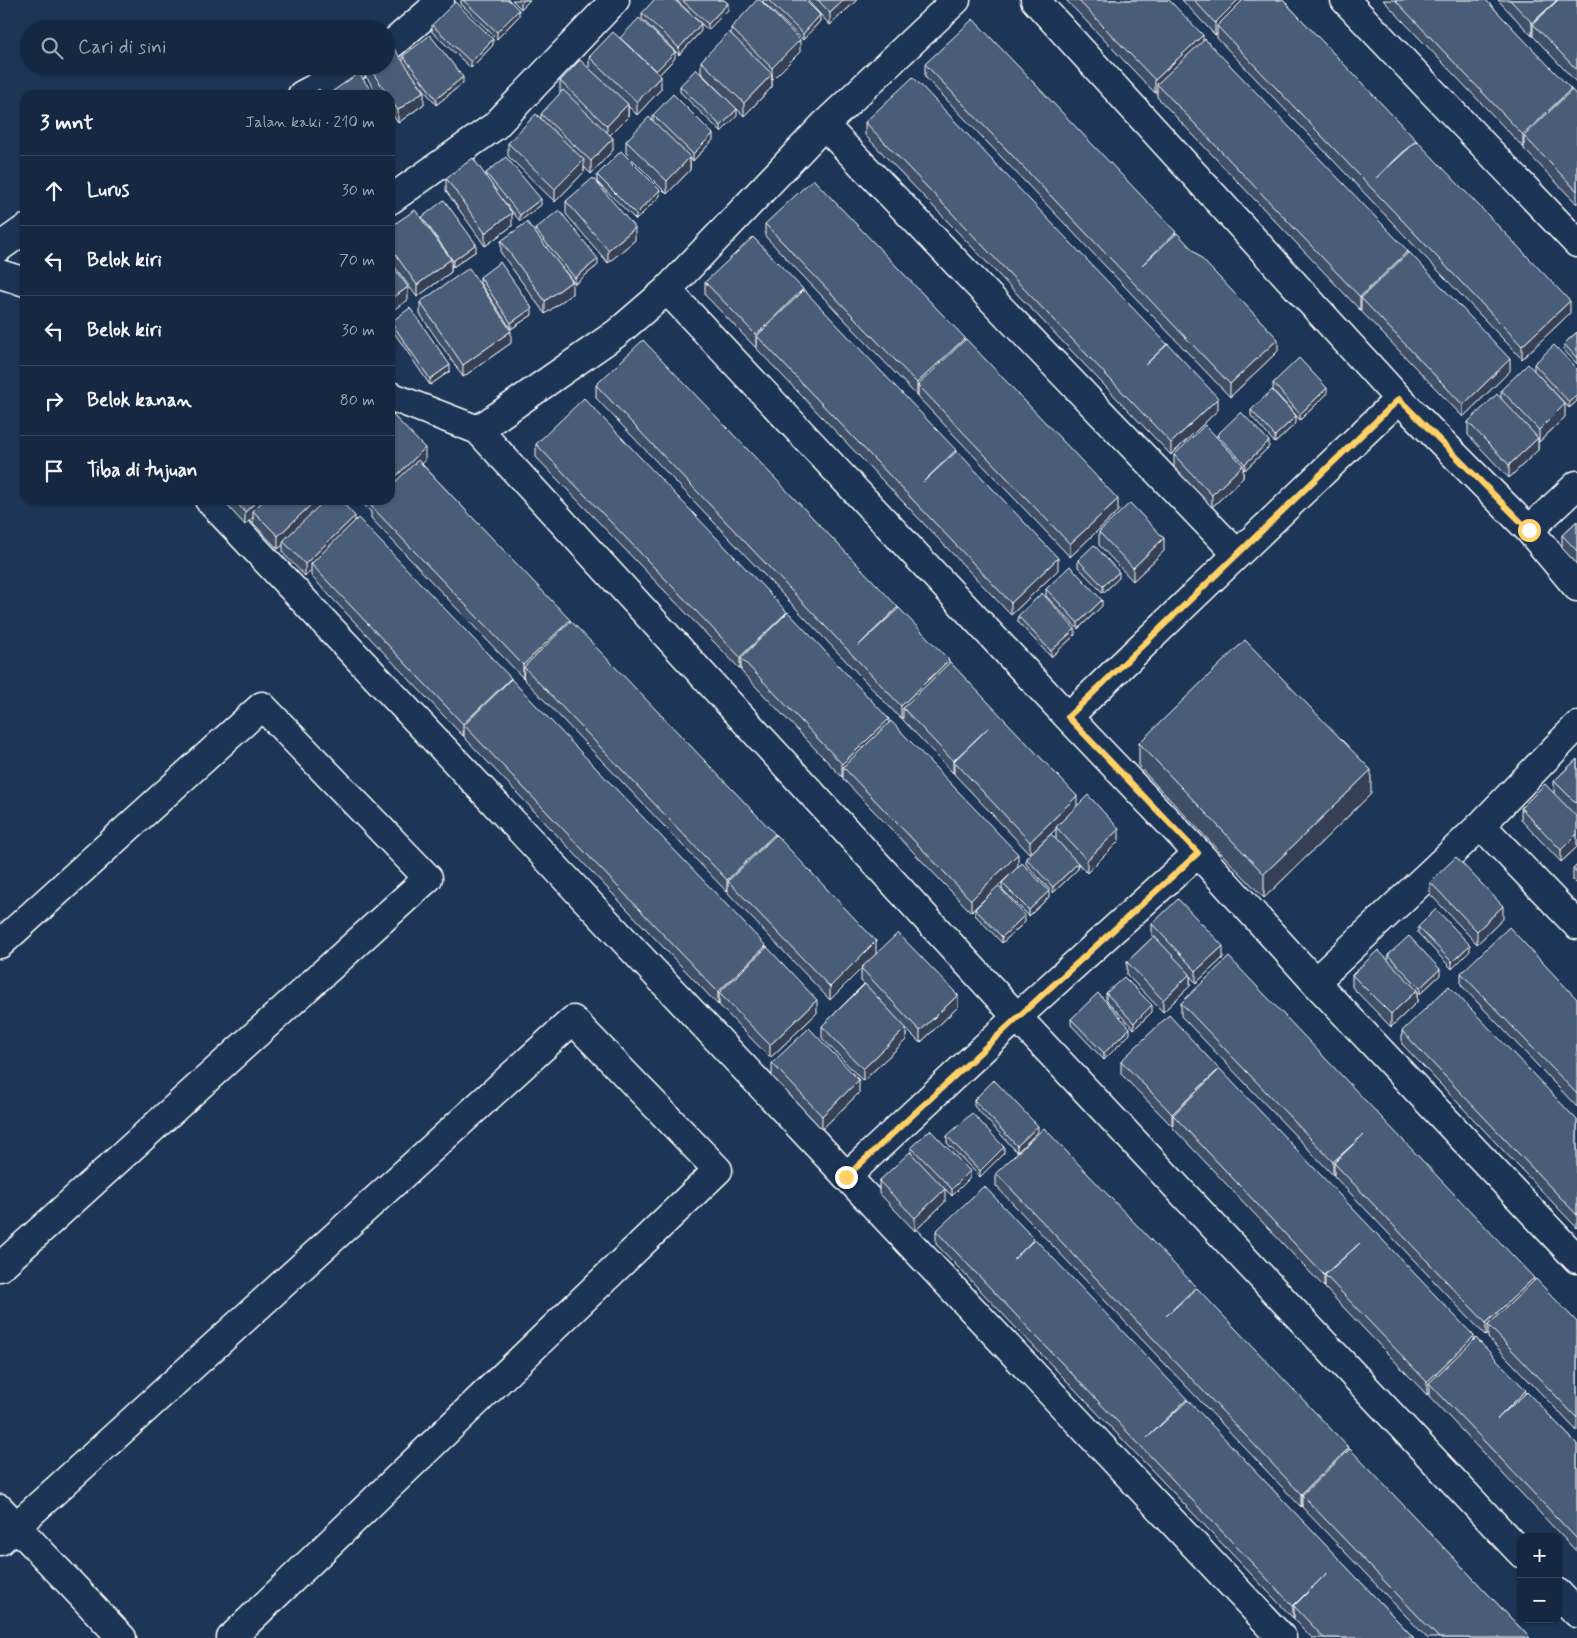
<!DOCTYPE html>
<html lang="id">
<head>
<meta charset="utf-8">
<style>
	body { margin:0; font-family:Mynerve,sans-serif; background:#23344c; color:#f1f3f6 }
	.controls { position:absolute; right:15px; bottom:15px; display:grid; overflow:hidden; border-radius:10px; box-shadow:0 1px 4px #0004 }
	.controls button { width:45px; height:45px; display:grid; place-items:center; padding:0; border:0; border-bottom:1px solid #35445a; background:#162841; color:#f1f3f6; font:25px sans-serif }
	.stop { position:absolute; width:15px; height:15px; margin:-11px; border:4px solid #ffd166; border-radius:50%; background:#fff }
	.stop.end { background:#ffd166; border-color:#fff; box-shadow:0 1px 5px #0008 }
	.list { margin:0; padding:0; list-style:none }
	h2 { display:flex; justify-content:space-between; align-items:center; height:65px; margin:0; padding:0 20px; font-size:21px }
	h2 small { font-size:16px; font-weight:400; color:#9ea6b1 }
	.list li { display:grid; grid-template-columns:32px 1fr auto; gap:15px; align-items:center; box-sizing:border-box; height:70px; padding:0 20px; border-top:1px solid #35445a }
	.list b { display:block; font-size:19px; white-space:nowrap }
	.list em { font-size:16px; font-style:normal; color:#9ea6b1 }
	.icon { flex:none; width:28px; height:28px; fill:none; stroke:currentColor; stroke-width:2; stroke-linecap:round; stroke-linejoin:round }
	.map { position:relative; flex:none; width:1577px; height:1638px; overflow:hidden }
	.search { position:absolute; background:#162841; box-shadow:0 1px 4px #0004; left:20px; top:20px; width:375px; height:55px; display:flex; align-items:center; gap:12px; box-sizing:border-box; padding:0 18px; border-radius:28px; color:#9ea6b1; font-size:19px }
	.panel { position:absolute; background:#162841; box-shadow:0 1px 4px #0004; left:20px; top:90px; width:375px; height:415px; border-radius:15px }
	.map>svg:first-child { display:block }
	.lines { fill:none; stroke-linecap:round; stroke-linejoin:round }
	.street-casing { stroke:#fff; stroke-width:31 }
	.street { stroke:#1d3557; stroke-width:28 }
	.wall { fill:#405068; stroke:#fff }
	.shaded-wall { fill:#344155; stroke:#fff }
	.building { fill:#4a5d79; stroke:#fff }
	.route { stroke:#ffd166; stroke-width:6 }
</style>
</head>
<body>
<div class="map">
<svg width="1577" height="1638" viewBox="0 0 1577 1638">
	<rect width="100%" height="100%" fill="#1d3557"/>
	<filter id="ink" filterUnits="userSpaceOnUse"><feTurbulence type="fractalNoise" baseFrequency=".02" numOctaves="2"/><feDisplacementMap in="SourceGraphic" scale="10" xChannelSelector="R" yChannelSelector="G"/><feConvolveMatrix kernelMatrix="1 2 1 2 8 2 1 2 1" color-interpolation-filters="sRGB"/></filter>
	<g filter="url(#ink)">
		<g class="lines">
			<g class="street-casing">
				<path id="street" d="M1035 0 1399 399 1529 530 1577 587
					M1345 0 1577 243
					M386 49 429 12 440 0
					M302 95 356 66
					M824 125 1237 554
					M390 200 495 126 615 0
					M0 247 25 229
					M0 274 25 282
					M667 290 1068 717 1198 853 1315 982 1577 1259
					M390 396 478 430 1017 1017 1521 1553
					M478 430 617 333 667 290 824 125 956 0
					M209 500 1282 1638
					M1529 530 1577 485
					M1068 717 1399 399
					M1481 825 1577 925
					M0 944 262 706 428 878 0 1267
					M1315 982 1481 825 1577 726
					M846 1177 1017 1017 1198 853
					M0 1509 122 1638
					M0 1541 573 1020 718 1170 231 1638
					M1558 1593 1577 1613"/>
			</g>
			<use href="#street" class="street"/>
		</g>
		<path class="wall" d="M461 0H509L519 16 497 39 461 4Z
			M512 0H530L521 9Z
			M676 0H724L728 10 708 30Z
			M763 0H805L820 21 803 40 763 2Z
			M807 0H857L830 25Z
			M1066 0H1169L1203 40 1408 253 1510 371 1463 417 1361 311V309L1360 310 1157 97V91L1155 93Z
			M1182 0H1283L1416 142 1570 313 1522 359 1217 38V34L1215 35Z
			M1383 0H1486L1571 91 1577 96V204L1524 149V147H1523Z
			M1498 0H1577V83L1533 36V35L1532 36Z
			M642 13 701 31 679 55 642 19Z
			M432 25 493 45 471 68 432 32Z
			M731 28 800 52 772 80V87L744 116 701 73V61L731 34Z
			M620 38 675 58 659 75 661 89 637 115 628 106V117L610 135 613 150 591 174 584 167V172L555 202 508 156V143L541 119V114L560 94V81L589 68V57L620 39Z
			M403 56 463 83 436 105 414 77 424 104 398 123 390 111V95H379L364 74V66H386L403 61Z
			M925 64 1176 234 1278 351 1230 397 925 77Z
			M680 86 737 116 721 132 680 92Z
			M653 115 713 140 693 161 690 158V170L667 194 626 153V141L653 121Z
			M865 122 1167 345 1218 410 1171 455 865 135Z
			M486 173 541 205 520 221 501 198 512 226 485 246 446 191V178L486 177Z
			M597 175 660 196 636 220 597 182Z
			M566 201 635 240 608 263 566 214Z
			M422 217 476 251 453 267 451 264V272L417 297 390 260V227L422 220Z
			M765 224 965 340 1118 511 1070 557 918 397V395L917 396 765 236Z
			M535 229 598 265 575 284 564 270 572 294 545 314 501 253V241L535 233Z
			M480 277 532 315 511 329 480 283Z
			M705 282 803 291 956 452 1058 570 1011 615 757 349V347L756 348 705 295Z
			M420 302 511 343 463 377 420 314Z
			M391 322 450 371 430 385 391 328Z
			M1577 332V364L1564 350V344Z
			M1534 364 1577 369V401L1569 408 1542 379 1565 417 1539 442 1538 441V450L1509 478 1468 435V422L1501 399V390L1534 370Z
			M1273 383 1327 394 1300 420 1273 390Z
			M596 385 898 609 949 664 1077 806 1119 841 1087 873 1078 863V869L1053 893 1026 864V858L1056 839V829L1030 854 954 774V772L953 773 903 720V717L901 719 596 398Z
			M1251 410 1296 423 1275 443 1251 416Z
			M390 418 425 461 422 464 570 622 775 836 876 953 958 1007 920 1043 906 1029V1040L863 1081 822 1038V1026L864 984 861 981V969L830 1000 728 893V891L727 892 524 679V677L523 678 371 518V512L359 500H390Z
			M1217 435 1269 447 1245 470 1243 468V478L1212 507 1174 467V455L1217 438Z
			M536 444 787 613 889 723 1018 867 971 912 843 779V776L842 777 741 671V669H740L536 457Z
			M224 500H321V504L355 521 511 680 766 948 817 1013 770 1058 719 1005V1003L718 1005 464 737V735L463 736 311 576V571L305 576 283 553V545L278 549 253 523V517L245 525 224 502Z
			M1577 521V564L1562 548V535Z
			M1099 532 1164 551 1133 581 1099 545Z
			M1078 560 1119 578 1103 593 1078 567Z
			M1046 589 1102 606 1078 629 1046 596Z
			M1018 616 1075 635 1051 657 1018 622Z
			M1139 743 1371 794 1264 898 1139 767Z
			M1577 759V847L1561 862 1521 820V808L1554 793V781Z
			M1577 865V885L1573 881V869Z
			M1430 882 1503 919 1477 944 1430 894Z
			M1002 883 1049 897 1029 916 1002 889Z
			M975 909 1025 922 1002 943 975 915Z
			M1152 924 1223 958 1196 983 1190 976V986L1163 1012 1127 975V962L1153 937 1152 936Z
			M1418 927 1470 951 1452 969 1418 933Z
			M1388 955 1440 975 1420 994 1417 991V1002L1391 1027 1352 987V975L1388 960Z
			M1461 973 1577 999V1107L1461 985Z
			M1106 993 1152 1012 1134 1029 1106 1000Z
			M1181 1003 1534 1282 1577 1322V1431L1488 1338V1334L1486 1336 1334 1176V1174L1333 1175 1181 1016Z
			M1071 1019 1130 1034 1104 1060 1071 1025Z
			M1402 1031 1577 1120V1228L1402 1044Z
			M1121 1061 1219 1070 1474 1339 1577 1444V1552L1429 1396V1393L1427 1395 1325 1288V1286L1324 1287 1173 1128V1125L1172 1126 1121 1074Z
			M772 1063 859 1093 822 1129 772 1076Z
			M974 1100 1038 1132 1017 1152 974 1106Z
			M947 1136 1004 1153 980 1177 947 1143Z
			M911 1147 970 1178 952 1196 938 1182 945 1202 915 1231 879 1193V1181L911 1153Z
			M996 1173 1196 1289 1349 1450 1530 1638H1427L1302 1507V1505L1301 1507 996 1186Z
			M936 1231 1034 1240 1414 1638H1312L1294 1619V1617L1293 1618 936 1244Z"/>
		<path class="shaded-wall" d="M524 0H530L521 9V3Z
			M844 0H857L830 25V13Z
			M1238 0H1251L1217 26V34L1215 35V23Z
			M1557 0 1533 24V35L1532 36V23Z
			M728 3V10L708 30V24Z
			M519 10V16L497 39V32Z
			M820 15V21L803 40V34Z
			M701 24V31L679 55V48Z
			M1203 35V47L1157 84V91L1155 93V80Z
			M493 39V45L471 68V62Z
			M800 40V52L772 80V68Z
			M675 52V58L656 78V71Z
			M772 74V87L744 116V103Z
			M661 76V89L637 115V102Z
			M463 77V83L436 105V99Z
			M1571 89V102L1524 136V147H1523V135Z
			M424 91V104L398 123V110Z
			M628 104V117L607 138V126Z
			M737 109V116L721 132V126Z
			M392 120V127L390 128V122Z
			M713 134V140L693 161V154Z
			M613 138V150L591 174V161Z
			M1416 140V152L1376 178Z
			M690 157V170L667 194V181Z
			M584 160V172L555 202V189Z
			M660 190V196L636 220V214Z
			M541 199V205L520 221V215Z
			M512 213V226L485 246V233Z
			M635 228V240L608 263V250Z
			M476 244V251L453 267V261Z
			M1408 251V264L1361 298V309L1360 310V297Z
			M451 259V272L417 297V285Z
			M598 259V265L575 284V278Z
			M572 281V294L545 314V301Z
			M408 287V300L390 312V300Z
			M803 289V302L757 336V347L756 348V335Z
			M1570 301V313L1522 359V346Z
			M532 308V315L511 329V323Z
			M511 331V343L463 377V365Z
			M965 338V351L918 385V395L917 396V383Z
			M1278 339V351L1230 397V384Z
			M1510 359V371L1463 417V405Z
			M450 365V371L430 385V379Z
			M1327 388V394L1300 420V414Z
			M1577 395V401L1569 408V402Z
			M1218 398V410L1171 455V443Z
			M1565 404V417L1539 442V430Z
			M1296 416V423L1275 443V436Z
			M1538 438V450L1509 478V465Z
			M1269 441V447L1245 470V464Z
			M425 448V461L390 495V482Z
			M1243 465V478L1212 507V495Z
			M1118 499V511L1070 557V544Z
			M258 500H271L253 511V517L245 525V512Z
			M316 500H321V507L283 541V545L278 549V536Z
			M371 500H384L371 506Z
			M355 516V528L311 564V571L305 576V564Z
			M1164 538V551L1133 581V568Z
			M1058 558V570L1011 615V603Z
			M1119 572V578L1103 593V586Z
			M1102 600V606L1078 629V623Z
			M898 607V619L858 646Z
			M787 612V624L741 658V669H740V657Z
			M570 620V632L524 667 523 678V665Z
			M1075 629V635L1051 657V651Z
			M949 660V673L903 708V717L901 719V706Z
			M511 678V690L464 725V735L463 736V724Z
			M889 719V732L843 767V776L842 777V764Z
			M988 728 954 761V772L953 773V761Z
			M1371 770V794L1264 898V874Z
			M1077 796V808L1056 827V829L1030 854V842Z
			M1119 829V841L1087 873V860Z
			M775 834V846L728 881V891L727 892V880Z
			M1577 834V847L1561 862V850Z
			M1018 854V867L971 912V900Z
			M1078 863V869L1053 893V887Z
			M1049 891V897L1029 916V910Z
			M1503 906V919L1477 944V931Z
			M1025 915V922L1002 943V937Z
			M876 941V954L830 1000V987Z
			M1470 945V951L1452 969V962Z
			M766 946V959L719 993V1003L718 1005V992Z
			M1223 946V958L1196 983V971Z
			M1440 969V975L1420 994V988Z
			M1190 974V986L1163 1012V1000Z
			M1417 990V1002L1391 1027V1014Z
			M958 995V1007L920 1043V1031Z
			M817 1000V1013L770 1058V1045Z
			M1152 1005V1012L1134 1029V1023Z
			M906 1028V1040L863 1081V1069Z
			M1130 1028V1034L1104 1060V1053Z
			M1219 1069V1081L1173 1115V1125L1172 1126V1114Z
			M859 1080V1093L822 1129V1116Z
			M1038 1126V1132L1017 1152V1146Z
			M1363 1135 1334 1163V1174L1333 1175V1162Z
			M1004 1147V1153L980 1177V1171Z
			M970 1171V1178L952 1196V1189Z
			M945 1189V1202L915 1231V1218Z
			M1360 1243 1325 1275V1286L1324 1287V1275Z
			M1534 1278V1291L1488 1325V1334L1486 1336V1323Z
			M1474 1336V1349L1429 1383V1393L1427 1395V1382Z
			M1187 1399V1411L1147 1438Z
			M1349 1448V1461L1302 1495V1505L1301 1507V1494Z
			M1327 1573 1294 1606V1617L1293 1618V1606Z"/>
		<path class="building" d="M463 0H509L519 10 497 32Z
			M654 0H675L701 24 679 48 642 13Z
			M682 0H724L728 3 708 24Z
			M757 0H760L800 40 772 68 731 28Z
			M768 0H805L820 15 803 34Z
			M818 0H844L830 13Z
			M1078 0H1169L1203 35 1155 80Z
			M1194 0H1238L1215 23Z
			M1243 0H1283L1416 140 1376 178 1417 141 1570 301 1522 346 1217 26Z
			M1395 0H1486L1571 89 1523 135Z
			M1510 0H1557L1532 23Z
			M1558 0H1577V70L1533 24Z
			M455 2 493 39 471 62 432 25Z
			M639 18 675 52 656 71 620 38Z
			M973 19 1176 232 1142 265 1177 233 1278 339 1230 384 925 64Z
			M613 32 661 76 637 102 589 57Z
			M729 32 772 74 744 103 701 61Z
			M430 35 463 77 436 99 403 56Z
			M1205 39 1408 251 1360 297 1157 84Z
			M390 43 424 91 398 110 390 98V95H388L368 66H386V45Z
			M580 60 628 104 607 126 560 81Z
			M696 69 737 109 721 126 680 86Z
			M359 73 374 95H336L333 91Z
			M913 77 1167 344 1145 365 1168 344 1218 398 1171 443 865 122Z
			M319 89 324 95H311Z
			M563 90 613 138 591 161 541 114Z
			M1572 90 1577 96V191L1524 136Z
			M673 94 713 134 693 154 653 115Z
			M536 114 584 160 555 189 508 143Z
			M649 117 690 157 667 181 626 141Z
			M621 151 660 190 636 214 597 175Z
			M506 157 541 199 520 215 486 173Z
			M473 158 512 213 485 233 446 178Z
			M593 178 635 228 608 250 566 201Z
			M813 179 965 338 917 383 765 224Z
			M444 200 476 244 453 261 422 217Z
			M415 210 451 259 417 285 390 247V227Z
			M559 210 598 259 575 278 535 229Z
			M527 222 572 281 545 301 501 241Z
			M753 237 803 289 756 335 705 282Z
			M1409 252 1510 359 1463 405 1361 298Z
			M500 262 532 308 511 323 480 277Z
			M390 263 408 287 390 300Z
			M469 268 511 331 463 365 420 302Z
			M804 290 956 450 923 482 957 451 1058 558 1011 603 757 336Z
			M410 308 450 365 430 379 391 322Z
			M1577 332V358L1564 344Z
			M966 339 1118 499 1070 544 918 385Z
			M643 340 898 607 858 646 899 608 949 660 901 706 596 385Z
			M1554 345 1577 369V395L1569 402 1534 364Z
			M1299 358 1327 388 1300 414 1273 383Z
			M1528 364 1565 404 1539 430 1501 390Z
			M1272 390 1296 416 1275 436 1251 410Z
			M1497 394 1538 438 1509 465 1468 422Z
			M584 398 787 612 740 657 536 444Z
			M1241 412 1269 441 1245 464 1217 435Z
			M393 415 425 448 390 482V418Z
			M1205 425 1243 465 1212 495 1174 455Z
			M418 460 570 620 523 665 371 506 377 500H390V487Z
			M234 500H258L245 512Z
			M264 500H316L278 536 253 511Z
			M325 500H340L355 516 305 564 283 541Z
			M1130 503 1164 538 1133 568 1099 532Z
			M358 518 511 678 463 724 311 564Z
			M1577 521V551L1562 535Z
			M1094 545 1119 572 1103 586 1078 560Z
			M1070 566 1102 600 1078 623 1046 589Z
			M1042 593 1075 629 1051 651 1018 616Z
			M788 612 889 719 842 764 741 658Z
			M571 621 775 834 727 880 524 667Z
			M1245 640 1371 770 1264 874 1139 743Z
			M950 662 1077 796 1030 842 954 761 988 728 953 761 903 708Z
			M511 679 766 946 718 992 464 725Z
			M891 721 1018 854 971 900 843 767Z
			M1577 759V804L1554 781Z
			M1545 784 1577 817V834L1561 850 1521 808Z
			M1088 795 1119 829 1087 860 1056 827Z
			M1051 834 1078 863 1053 887 1026 858Z
			M776 835 876 941 830 987 728 881Z
			M1456 857 1503 906 1477 931 1430 882Z
			M1022 863 1049 891 1029 910 1002 883Z
			M1577 865V872L1573 869Z
			M998 886 1025 915 1002 937 975 909Z
			M1178 899 1223 946 1196 971 1152 924Z
			M1436 909 1470 945 1452 962 1418 927Z
			M1509 927 1577 999V1094L1461 973Z
			M898 933 958 995 920 1031 861 968Z
			M1154 936 1190 974 1163 1000 1127 962Z
			M1409 936 1440 969 1420 988 1388 955Z
			M767 947 817 1000 770 1045 719 993Z
			M1378 950 1417 990 1391 1014 1352 975Z
			M1229 957 1534 1278 1486 1323 1334 1163 1363 1135 1333 1162 1181 1003Z
			M1124 977 1152 1005 1134 1023 1106 993Z
			M865 984 906 1028 863 1069 822 1026Z
			M1449 986 1577 1120V1215L1402 1031Z
			M1098 993 1130 1028 1104 1053 1071 1019Z
			M1169 1015 1219 1069 1172 1114 1121 1061Z
			M809 1028 859 1080 822 1116 772 1063Z
			M1220 1069 1474 1336 1427 1382 1325 1275 1360 1243 1324 1275 1173 1115Z
			M994 1080 1038 1126 1017 1146 974 1100Z
			M972 1113 1004 1147 980 1171 947 1136Z
			M1044 1128 1196 1287 1166 1316 1197 1288 1349 1448 1301 1494 996 1173Z
			M930 1130 970 1171 952 1189 911 1147Z
			M910 1152 945 1189 915 1218 879 1181Z
			M984 1186 1034 1239 1013 1260 1035 1239 1187 1399 1147 1438 1188 1400 1414 1638H1324L1294 1606 1327 1573 1293 1606 936 1231Z
			M1536 1279 1577 1322V1418L1488 1325Z
			M1476 1338 1526 1390 1497 1419 1527 1392 1577 1444V1539L1429 1383Z
			M1350 1449 1530 1638H1439L1302 1495Z"/>
	</g>
	<g class="lines" filter="url(#ink)">
		<path class="route" d="M846 1177 1017 1018 1198 853 1068 717 1399 399 1529 530"/>
	</g>
</svg>
<div class="controls">
<button>+</button>
<button>−</button>
</div>
<div class="stop" style="left:1529px;top:530px"></div>
<div class="stop end" style="left:846px;top:1177px"></div>
<div class="search"><svg class="icon" aria-label="search" viewBox="0 0 24 24"><circle cx="10" cy="10" r="6"/><path d="M15 15l6 6"/></svg>Cari di sini</div>
<section class="panel">
<h2>3 mnt<small>Jalan kaki · 210 m</small></h2>
<ul class="list">
<li><svg class="icon" aria-label="ahead" viewBox="0 0 24 24"><path d="M12 20V5M6 11l6-6 6 6"/></svg><div><b>Lurus</b></div><em>30 m</em></li>
<li><svg class="icon" aria-label="left" viewBox="0 0 24 24"><path d="M17 20v-9H6M10 6l-5 5 5 5"/></svg><div><b>Belok kiri</b></div><em>70 m</em></li>
<li><svg class="icon" aria-label="left" viewBox="0 0 24 24"><path d="M17 20v-9H6M10 6l-5 5 5 5"/></svg><div><b>Belok kiri</b></div><em>30 m</em></li>
<li><svg class="icon" aria-label="right" viewBox="0 0 24 24"><path d="M7 20v-9h11M14 6l5 5-5 5"/></svg><div><b>Belok kanan</b></div><em>80 m</em></li>
<li><svg class="icon" aria-label="arrive" viewBox="0 0 24 24"><path d="M6 21V4h12l-3 4 3 4H6"/></svg><div><b>Tiba di tujuan</b></div></li>
</ul>
</section>
</div>
</body>
</html>
